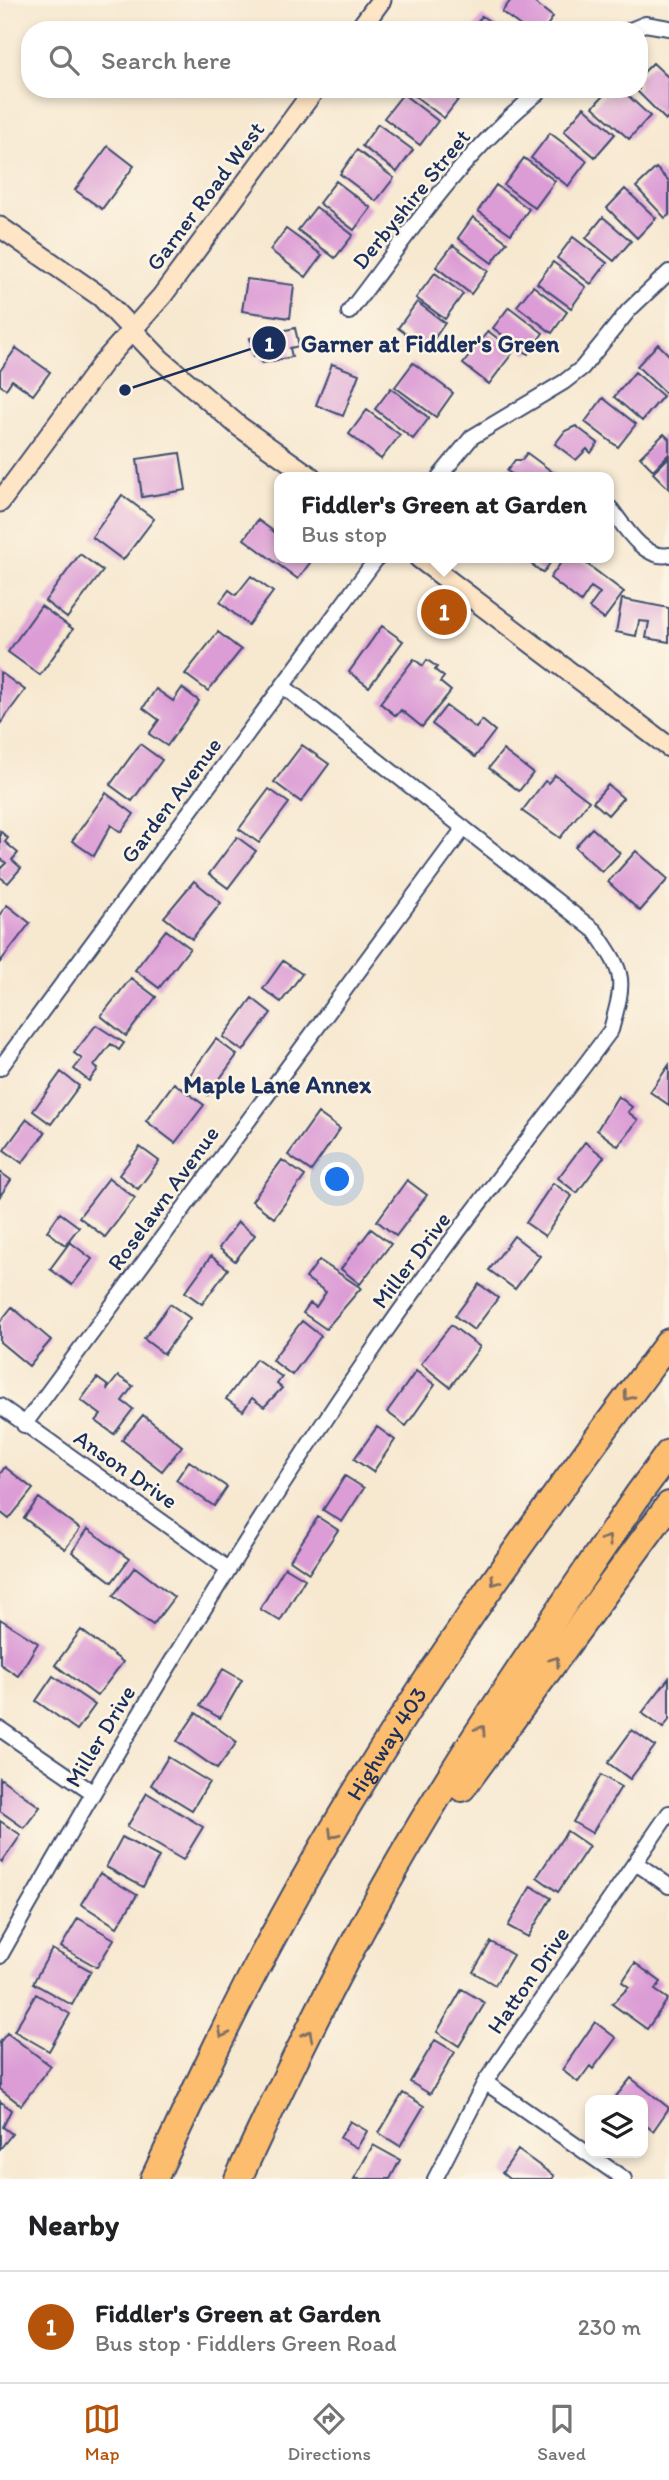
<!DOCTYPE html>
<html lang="en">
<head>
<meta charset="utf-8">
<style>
	body { margin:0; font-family:Itim,sans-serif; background:#f2f2f2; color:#202124 }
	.controls { position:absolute; right:21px; bottom:21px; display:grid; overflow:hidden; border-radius:14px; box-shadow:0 4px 10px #0003 }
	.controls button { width:63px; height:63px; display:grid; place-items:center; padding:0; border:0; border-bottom:2px solid #e0e0e0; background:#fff; color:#202124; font:35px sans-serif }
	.you { position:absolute; left:338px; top:1180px; width:24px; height:24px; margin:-18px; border:5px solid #fff; border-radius:50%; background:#1a73e8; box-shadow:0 0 0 10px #1a73e833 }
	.badge { display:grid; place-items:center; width:46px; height:46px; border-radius:50%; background:#b45309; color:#fff; font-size:23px; font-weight:700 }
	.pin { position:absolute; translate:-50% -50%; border:4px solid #fff; box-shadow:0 2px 7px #0006 }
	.popup { position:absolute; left:274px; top:472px; width:340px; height:91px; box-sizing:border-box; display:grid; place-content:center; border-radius:14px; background:#fff; filter:drop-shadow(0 2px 5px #0005); font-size:23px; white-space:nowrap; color:#757577 }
	.popup b { font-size:26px; color:#202124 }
	.popup::after { content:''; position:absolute; left:50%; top:100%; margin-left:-14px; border:14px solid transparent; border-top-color:#fff }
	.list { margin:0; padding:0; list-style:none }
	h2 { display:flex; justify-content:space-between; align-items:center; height:91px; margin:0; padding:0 28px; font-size:30px }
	h2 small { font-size:23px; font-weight:400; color:#757577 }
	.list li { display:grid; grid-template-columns:46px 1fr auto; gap:21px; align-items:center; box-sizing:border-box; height:112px; padding:0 28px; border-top:2px solid #e0e0e0 }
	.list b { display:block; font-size:26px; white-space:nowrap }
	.list p { margin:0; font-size:23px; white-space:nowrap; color:#757577 }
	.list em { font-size:23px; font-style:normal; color:#757577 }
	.icon { flex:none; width:38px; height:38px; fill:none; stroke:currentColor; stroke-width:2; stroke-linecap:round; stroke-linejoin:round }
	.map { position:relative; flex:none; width:669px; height:2179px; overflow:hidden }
	.search { position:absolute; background:#fff; box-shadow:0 4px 10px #0003; left:21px; right:21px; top:21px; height:77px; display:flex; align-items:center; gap:18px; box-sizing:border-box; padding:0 24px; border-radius:28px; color:#757577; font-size:26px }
	.sheet { height:203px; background:#fff }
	nav { display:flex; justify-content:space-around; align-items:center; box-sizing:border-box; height:98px; border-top:2px solid #e0e0e0; background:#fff; font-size:19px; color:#757577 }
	nav a { display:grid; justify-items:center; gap:4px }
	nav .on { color:#b45309 }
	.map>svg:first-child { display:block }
	.building { fill:#dc9cd6 }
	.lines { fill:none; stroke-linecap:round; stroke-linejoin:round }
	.minor-casing { stroke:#3c4b6f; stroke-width:18 }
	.secondary-casing { stroke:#3c4b6f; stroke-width:23 }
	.motorway-casing { stroke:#3c4b6f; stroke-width:30 }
	.minor { stroke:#fff; stroke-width:14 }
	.secondary { stroke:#fee5c5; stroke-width:19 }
	.motorway { stroke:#fcbd6e; stroke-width:26 }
	.oneway { stroke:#806f65 }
	.labels { text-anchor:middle; stroke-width:5; stroke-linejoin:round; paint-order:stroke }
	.street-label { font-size:23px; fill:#1b2f5e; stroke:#fcf5e5 }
	.neighbourhood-label { font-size:24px; font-weight:bold; fill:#1b2f5e; stroke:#fcf5e5 }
	.leader { fill:none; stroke:#1b2f5e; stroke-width:2.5 }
	.callout-dot { fill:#1b2f5e; stroke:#fcf5e5; stroke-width:2.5 }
	.mark-label { font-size:21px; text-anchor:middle; font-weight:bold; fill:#fff }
	.callout-label { font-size:24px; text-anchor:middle; font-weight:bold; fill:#1b2f5e; stroke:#fcf5e5; stroke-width:5; stroke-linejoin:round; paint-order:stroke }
</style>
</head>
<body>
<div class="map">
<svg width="669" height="2179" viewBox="0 0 669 2179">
	<rect width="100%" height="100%" fill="#fcf5e5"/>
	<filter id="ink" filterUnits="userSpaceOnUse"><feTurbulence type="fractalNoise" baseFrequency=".0143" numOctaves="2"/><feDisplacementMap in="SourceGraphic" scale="14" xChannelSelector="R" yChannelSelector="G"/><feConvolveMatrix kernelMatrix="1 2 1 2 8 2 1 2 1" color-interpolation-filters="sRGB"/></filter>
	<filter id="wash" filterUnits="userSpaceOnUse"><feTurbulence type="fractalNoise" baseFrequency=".00686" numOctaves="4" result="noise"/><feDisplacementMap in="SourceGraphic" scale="28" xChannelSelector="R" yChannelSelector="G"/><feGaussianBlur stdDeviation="1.57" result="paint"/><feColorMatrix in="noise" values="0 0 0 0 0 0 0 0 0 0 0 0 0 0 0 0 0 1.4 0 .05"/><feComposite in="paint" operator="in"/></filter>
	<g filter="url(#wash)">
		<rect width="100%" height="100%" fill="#f7e8d0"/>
		<g id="blocks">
			<path class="building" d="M511 0H531L553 17 544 30H526L502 12Z
				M482 16 502 30H472Z
				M653 63 669 78V117L666 120 635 89H639V77Z
				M414 89H453L461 96 444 118 411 93Z
				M609 89H621L650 116 629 139 593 107Z
				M403 94 438 121 420 145 384 118Z
				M584 107 615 134 595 157 564 131Z
				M378 124 413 150 397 172 362 146Z
				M550 133 587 161 568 186 531 158Z
				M108 146 134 166 102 209 75 190Z
				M357 150 394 178 376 201 340 174Z
				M524 158 555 181 535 208 504 185Z
				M656 168 669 181V215L665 218 636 187Z
				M336 181 371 208 354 230 319 203Z
				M496 185 529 209 511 234 478 211Z
				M625 189 656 218 637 238 607 208Z
				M316 207 353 235 335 258 298 230Z
				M473 217 507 242 492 263 458 238Z
				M603 217 631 241 614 261 586 238Z
				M286 229 322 255 306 277 270 250Z
				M573 237 607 263 591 284 557 258Z
				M453 245 488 271 471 294 436 267Z
				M553 262 586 287 571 308 537 283Z
				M435 273 463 294 445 319 416 298Z
				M247 279 294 285 290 318 242 311Z
				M533 286 567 312 552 333 517 306Z
				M417 302 445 323 427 349 398 328Z
				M509 307 543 333 528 354 493 328Z
				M295 328 299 346 290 348 292 357 262 363 260 355 254 356 250 338Z
				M488 331 514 351 489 384 463 364Z
				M658 344 669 355V389L665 393 637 366Z
				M16 348 50 372 33 395 12 380 6 389 0 385V371Z
				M413 363 453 393 436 417 395 387Z
				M332 364 359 374 343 416 316 405Z
				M635 372 663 396 642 421 614 397Z
				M391 388 429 418 413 439 375 409Z
				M603 398 636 424 618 447 585 422Z
				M367 410 400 435 381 459 349 434Z
				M576 426 598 443 591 453 587 449 576 460 555 444 565 431Z
				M664 434 669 439V454L653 470 640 457Z
				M180 453 186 490 142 497 137 459Z
				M527 453 558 476 557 477H517L507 471 515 460H522Z
				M669 457V489L653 473Z
				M122 495 154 519 123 560 92 537Z
				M258 520 280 536V558L312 560 298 579 244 539Z
				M80 554 103 571 67 618 45 601Z
				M528 558H579L624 592 604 619 589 608 600 593 591 587 581 602 550 578 560 564 553 559 543 573 526 560Z
				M251 576 273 592 248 625 220 602 229 590 236 595Z
				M622 599 669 608V642L646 638 649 622 639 621 636 636 616 632Z
				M41 606 73 629 40 675 8 652Z
				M382 626 403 641 369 687 349 672Z
				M218 632 241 650 208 691 185 674Z
				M414 659 423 666 427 660 437 667 435 670 444 677 440 682 451 691 422 727 401 710 396 716 380 703Z
				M0 672 25 690 0 724Z
				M182 688 199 701 167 746 149 734 159 720 143 708 156 689 173 701Z
				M446 706 476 728 482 720 495 731 475 757 432 724Z
				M140 744 162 760 132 801 110 785Z
				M302 745 329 764 301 802 274 782Z
				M503 750 533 773 519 791 489 768Z
				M555 775 589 801 560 838 522 811 545 781 548 783Z
				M608 785 623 798 608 815 593 802Z
				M269 789 289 803 259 843 239 829Z
				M106 793 134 814 121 832 111 825 94 856 72 841Z
				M592 828 620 853 602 872 575 847Z
				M0 831 8 838 5 842 18 853 12 860 21 868 8 883 0 877V869L6 863 0 858Z
				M237 837 256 851 228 888 209 874Z
				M636 851 668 879 640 911 608 882Z
				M194 881 221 903 192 939 164 917Z
				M7 905 30 923 0 962V914Z
				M166 930 190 948 159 988 135 970Z
				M283 961 302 974 281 1002 263 989Z
				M131 978 156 997 126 1036 101 1016Z
				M252 998 271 1013 243 1051 223 1037Z
				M96 1025 124 1043 119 1050 111 1044 94 1066 98 1069 89 1081 74 1069 82 1059 74 1053Z
				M216 1039 237 1055 208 1095 187 1079Z
				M669 1065V1105L650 1092Z
				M61 1072 79 1086 51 1124 33 1111Z
				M174 1083 204 1105 175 1143 146 1121Z
				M618 1096 632 1107 628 1112 638 1120 618 1146 597 1130Z
				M318 1113 340 1129 311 1171 288 1155Z
				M27 1119 45 1133 22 1163 4 1150Z
				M585 1142 604 1157 577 1193 558 1178Z
				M140 1147 159 1161 138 1189 119 1175Z
				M282 1160 305 1176 274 1218 252 1201Z
				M0 1172 11 1180 0 1196Z
				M109 1178 135 1198 105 1237 79 1217Z
				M407 1180 427 1195 396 1236 377 1221Z
				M553 1183 572 1196 545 1236 526 1223Z
				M60 1213 79 1227 65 1245 47 1231Z
				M238 1222 255 1235 235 1261 219 1248Z
				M371 1229 391 1244 360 1284 341 1269Z
				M514 1236 540 1256 515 1289 489 1270Z
				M70 1242 92 1259 72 1285 50 1269Z
				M211 1256 228 1269 202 1304 185 1292Z
				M319 1260 361 1288 326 1329 303 1313 310 1303 316 1307 326 1292 306 1278Z
				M479 1284 498 1298 474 1330 455 1316Z
				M170 1304 190 1318 164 1354 144 1339Z
				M12 1307 51 1340 29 1366 0 1342V1322Z
				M302 1321 321 1336 292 1375 272 1360Z
				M451 1325 480 1347 450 1387 421 1364Z
				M256 1359 282 1377 277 1384 282 1388 264 1407 252 1398 243 1411 226 1399Z
				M416 1371 435 1385 406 1426 387 1412Z
				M118 1376 133 1386 122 1401 133 1409 114 1434 96 1421 101 1415 81 1400 97 1378 108 1386 107 1390Z
				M143 1415 182 1446 162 1471 122 1440Z
				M377 1427 395 1440 373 1472 354 1459Z
				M189 1461 227 1487 214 1506 176 1480Z
				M5 1467 33 1489 9 1519 0 1512V1474Z
				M345 1476 364 1488 342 1522 323 1510Z
				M39 1498 80 1529 65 1549 24 1518Z
				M318 1517 338 1530 309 1573 290 1560Z
				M88 1529 129 1559 112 1582 72 1552Z
				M135 1567 174 1597 153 1625 113 1596Z
				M285 1567 305 1579 280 1621 260 1609Z
				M0 1619 38 1643 18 1676 0 1664Z
				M81 1630 123 1662 97 1696 55 1665Z
				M223 1669 242 1680 220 1718 200 1706Z
				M53 1676 95 1705 77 1730 36 1701Z
				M669 1678V1720L663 1728 642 1713Z
				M196 1713 237 1742 217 1769 177 1741Z
				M632 1730 655 1746 630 1779 608 1763Z
				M168 1757 209 1782 192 1810 151 1785Z
				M601 1775 621 1787 592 1833 573 1822Z
				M0 1778 40 1807 24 1828 0 1811Z
				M147 1793 203 1827 183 1860 127 1827Z
				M0 1821 21 1835 2 1862 0 1860Z
				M567 1831 589 1846 558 1892 537 1877Z
				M122 1837 159 1857 143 1887 106 1867Z
				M100 1873 137 1895 117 1927 81 1904Z
				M531 1886 551 1898 528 1937 508 1926Z
				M78 1918 114 1939 97 1967 61 1947Z
				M491 1942 513 1955 495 1985 473 1972Z
				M52 1949 91 1971 72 2005 33 1983Z
				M635 1963 661 1982 655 1990 668 1999 647 2029 612 2004 629 1987 622 1982Z
				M462 1989 485 2003 459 2046 437 2032Z
				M36 1994 70 2014 49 2051 14 2031Z
				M595 2022 616 2038 593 2069 590 2066 578 2082 562 2070Z
				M7 2033 51 2066 21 2105 0 2089V2042Z
				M435 2040 455 2052 430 2094 410 2082Z
				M631 2078 669 2108 653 2131 643 2123V2100H613Z
				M403 2093 424 2106 400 2146 379 2133Z
				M0 2101 11 2110 3 2127 12 2134 0 2149Z
				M350 2121 367 2131 357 2148 340 2138Z
				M373 2145 400 2160 390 2179H354Z
				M518 2150 554 2176 552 2179H509L502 2173Z"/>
		</g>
	</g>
	<g filter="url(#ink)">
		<use href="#blocks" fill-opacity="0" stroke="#3c4b6f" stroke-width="2"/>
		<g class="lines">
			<g class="minor-casing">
				<path id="minor" d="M630 30 645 24 669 28
					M349 312C409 234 464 150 543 89
					M439 477 472 437 564 382 582 368 629 310 669 272
					M611 509C624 526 644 560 669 555
					M0 1068 377 558
					M0 1406 227 1568
					M24 1425 464 828
					M0 1729 92 1792
					M636 1863 669 1886
					M0 1956C115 1751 235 1550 368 1357 444 1245 530 1139 611 1030 625 978 626 976 595 931L284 687
					M485 2082 624 2179
					M435 2179 485 2082 669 1813"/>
			</g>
			<g class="secondary-casing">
				<path id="secondary" d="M359 30 381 0
					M0 227 101 297 160 359 240 427 311 477
					M0 502 102 364 162 296 315 89
					M419 558 669 747"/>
			</g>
			<g class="motorway-casing">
				<g id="motorway">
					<path d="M462 1788 669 1505"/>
					<path id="s1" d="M154 2179C195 2091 236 2003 283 1918 393 1715 531 1526 669 1342"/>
					<path d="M238 2179C302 2041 371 1902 453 1772 512 1678 576 1587 638 1495L669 1453"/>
				</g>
			</g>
			<use href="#minor" class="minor"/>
			<use href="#secondary" class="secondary"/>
			<use href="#motorway" class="motorway"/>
		</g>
		<defs><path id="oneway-chevron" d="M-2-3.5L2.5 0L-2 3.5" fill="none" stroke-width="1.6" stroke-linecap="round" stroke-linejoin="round" transform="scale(1.75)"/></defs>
		<g class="oneway">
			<use href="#oneway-chevron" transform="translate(628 1396) rotate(127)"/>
			<use href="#oneway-chevron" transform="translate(607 1540) rotate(-56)"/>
			<use href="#oneway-chevron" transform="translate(495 1581) rotate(125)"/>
			<use href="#oneway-chevron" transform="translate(555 1661) rotate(-54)"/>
			<use href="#oneway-chevron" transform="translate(481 1730) rotate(-56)"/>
			<use href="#oneway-chevron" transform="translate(333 1834) rotate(121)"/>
			<use href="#oneway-chevron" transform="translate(223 2033) rotate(117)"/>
			<use href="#oneway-chevron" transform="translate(308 2035) rotate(-62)"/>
		</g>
	</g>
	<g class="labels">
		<g class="street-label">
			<text transform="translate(205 196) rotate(-53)" y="8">Garner Road West</text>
			<text transform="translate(411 199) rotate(-51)" y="8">Derbyshire Street</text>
			<text transform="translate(171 800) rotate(-53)" y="8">Garden Avenue</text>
			<text transform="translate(163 1198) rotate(-54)" y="8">Roselawn Avenue</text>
			<text transform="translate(411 1260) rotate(-53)" y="8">Miller Drive</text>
			<text transform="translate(126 1469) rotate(35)" y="8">Anson Drive</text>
			<text transform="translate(100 1736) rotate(-59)" y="8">Miller Drive</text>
			<text dy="8" stroke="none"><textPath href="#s1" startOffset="494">Highway 403</textPath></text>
			<text transform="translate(528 1980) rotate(-55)" y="8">Hatton Drive</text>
		</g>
		<g class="neighbourhood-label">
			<text x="277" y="1093">Maple Lane Annex</text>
		</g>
	</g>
	<path class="leader" d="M125 390L269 343"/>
	<g class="callout-dot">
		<circle cx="125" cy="390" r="7"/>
		<circle cx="269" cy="343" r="18"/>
	</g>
	<g class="mark-label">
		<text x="269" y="351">1</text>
	</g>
	<g class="callout-label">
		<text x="430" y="352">Garner at Fiddler's Green</text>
	</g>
</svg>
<div class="controls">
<button><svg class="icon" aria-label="layers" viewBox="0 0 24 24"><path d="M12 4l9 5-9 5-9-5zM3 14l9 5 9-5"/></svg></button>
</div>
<div class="you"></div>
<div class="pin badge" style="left:444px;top:612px">1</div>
<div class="popup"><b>Fiddler's Green at Garden</b>Bus stop</div>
<div class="search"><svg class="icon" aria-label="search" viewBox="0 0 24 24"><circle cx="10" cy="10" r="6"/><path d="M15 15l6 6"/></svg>Search here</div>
</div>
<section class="sheet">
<h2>Nearby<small></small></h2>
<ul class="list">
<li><span class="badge">1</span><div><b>Fiddler's Green at Garden</b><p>Bus stop · Fiddlers Green Road</p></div><em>230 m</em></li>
</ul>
</section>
<nav>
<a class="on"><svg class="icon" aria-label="map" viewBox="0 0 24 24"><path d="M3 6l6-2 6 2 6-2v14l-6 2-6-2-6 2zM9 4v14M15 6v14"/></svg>Map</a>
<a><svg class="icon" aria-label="directions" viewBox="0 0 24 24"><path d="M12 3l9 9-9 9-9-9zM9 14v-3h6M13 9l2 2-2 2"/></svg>Directions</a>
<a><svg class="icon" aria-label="saved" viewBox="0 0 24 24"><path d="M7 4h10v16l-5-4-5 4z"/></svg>Saved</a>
</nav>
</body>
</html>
